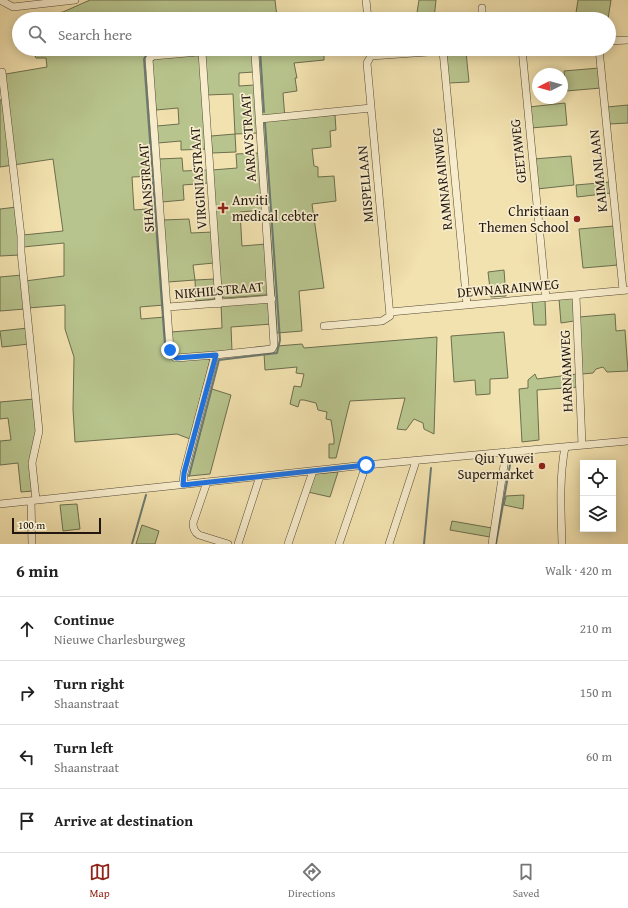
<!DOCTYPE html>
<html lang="en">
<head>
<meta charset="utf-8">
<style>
	body { margin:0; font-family:"Gentium Book Plus",serif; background:#f2f2f2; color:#222 }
	.controls { position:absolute; right:12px; bottom:12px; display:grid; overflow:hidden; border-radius:0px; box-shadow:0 2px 10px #0003 }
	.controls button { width:36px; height:36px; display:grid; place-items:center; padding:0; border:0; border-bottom:1px solid #e0e0e0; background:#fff; color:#222; font:20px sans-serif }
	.compass { position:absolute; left:532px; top:68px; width:36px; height:36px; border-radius:50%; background:#fff; box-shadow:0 2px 10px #0003; rotate:264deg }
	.scale { position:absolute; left:12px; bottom:10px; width:89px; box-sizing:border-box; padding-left:4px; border:2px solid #211710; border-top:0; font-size:11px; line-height:14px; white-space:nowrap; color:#211710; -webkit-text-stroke:3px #f7eccb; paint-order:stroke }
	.stop { position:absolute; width:12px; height:12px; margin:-9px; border:3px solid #1a73e8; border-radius:50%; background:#fff }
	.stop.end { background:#1a73e8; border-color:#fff; box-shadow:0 1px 4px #0008 }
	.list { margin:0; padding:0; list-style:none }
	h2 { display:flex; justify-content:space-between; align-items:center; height:52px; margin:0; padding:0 16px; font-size:17px }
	h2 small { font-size:13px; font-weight:400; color:#767676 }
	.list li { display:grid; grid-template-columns:26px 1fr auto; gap:12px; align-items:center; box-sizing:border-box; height:64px; padding:0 16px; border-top:1px solid #e0e0e0 }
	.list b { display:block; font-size:15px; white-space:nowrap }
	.list p { margin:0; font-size:13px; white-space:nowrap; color:#767676 }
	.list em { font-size:13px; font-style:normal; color:#767676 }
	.icon { flex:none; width:22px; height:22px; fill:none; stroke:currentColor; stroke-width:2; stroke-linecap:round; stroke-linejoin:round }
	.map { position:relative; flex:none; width:628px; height:544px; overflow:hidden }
	.search { position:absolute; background:#fff; box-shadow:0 2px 10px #0003; left:12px; right:12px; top:12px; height:44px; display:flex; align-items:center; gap:10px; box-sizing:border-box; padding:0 14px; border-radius:22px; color:#767676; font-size:15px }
	.sheet { height:308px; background:#fff }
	nav { display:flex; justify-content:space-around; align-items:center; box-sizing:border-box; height:56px; border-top:1px solid #e0e0e0; background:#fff; font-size:11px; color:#767676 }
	nav a { display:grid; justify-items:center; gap:2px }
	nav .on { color:#8f2418 }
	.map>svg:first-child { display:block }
	.green { fill:#b8c48d; stroke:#6c6e4e }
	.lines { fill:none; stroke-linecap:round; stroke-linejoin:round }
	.stream { stroke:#6b7a72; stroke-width:2 }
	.street-casing { stroke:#554a38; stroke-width:8 }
	.street { stroke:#f7eccb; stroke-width:7 }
	.route { stroke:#1a73e8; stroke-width:5 }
	.poi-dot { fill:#8f2418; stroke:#f7eccb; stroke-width:1.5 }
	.labels { text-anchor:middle; stroke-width:3.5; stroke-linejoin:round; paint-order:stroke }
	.street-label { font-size:14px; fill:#211710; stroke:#f7eccb }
	.poi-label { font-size:14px; fill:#211710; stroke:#f7eccb; text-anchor:end }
</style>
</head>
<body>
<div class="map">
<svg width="628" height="544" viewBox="0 0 628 544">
	<rect width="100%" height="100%" fill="#f2e2af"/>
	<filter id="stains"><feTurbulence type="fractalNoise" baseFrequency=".005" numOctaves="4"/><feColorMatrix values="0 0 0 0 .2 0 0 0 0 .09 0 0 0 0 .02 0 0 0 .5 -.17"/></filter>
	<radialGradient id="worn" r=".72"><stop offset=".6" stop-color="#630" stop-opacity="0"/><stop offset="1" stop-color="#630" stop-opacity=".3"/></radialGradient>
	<path class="green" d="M90 0H275L277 17 321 14 322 19H36L41 16 63 12Z
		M419 0H436L434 19H416Z
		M578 0H611L608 19H575Z
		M32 49H158L159 53 150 55 155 176 132 177 134 210 158 208 164 305 140 307 141 319 165 317 167 352 169 358 177 360 207 358 210 360 190 439 177 434 75 442 73 409 74 357 65 329V305L28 308 25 281 64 276V243L23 247V235L63 231 53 159 0 167V100L2 99 0 75 47 67 46 58H36Z
		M255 49H324V60L294 63 297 78H295L297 91 283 93 285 119 335 115 336 130 330 131 331 147 312 149 314 166 318 167V177L334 176 336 201 312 204 324 288 299 291 302 331 277 333 258 56Z
		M248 51 252 55 254 72 239 73V86L254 85 258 133 235 134 236 152 212 153 211 136 235 134 233 94 207 95 205 56 208 54Z
		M466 52 469 82 449 83 445 58 448 54Z
		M198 55 201 58 206 149 181 150V141L158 143 157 126 179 124 178 108 156 110 151 63 156 58Z
		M599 68 601 88 566 91 564 71Z
		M565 103 567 125 531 128 529 107Z
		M628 105V123L609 124 607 107Z
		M259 153 264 210 240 212 242 246 266 244 268 293 265 295 225 298 222 297 221 293 212 170 237 168 236 154Z
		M571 156 574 185 537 189 534 159Z
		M182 158 183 171 207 170 208 183 183 185 184 200 162 202 159 159Z
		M610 182 611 193 577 197 576 185Z
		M17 207 20 255 0 256V209Z
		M189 219 191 233 213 232 214 263 193 265 195 280 215 279 216 297 214 299 196 301 195 280 168 282 163 220Z
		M614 226 618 265 583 268 579 229Z
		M504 270 506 296 491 297 488 272Z
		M22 275 25 309 0 311V277Z
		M572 298 574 300V321L561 323 559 299Z
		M545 300 546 325H534L532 301Z
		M269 301 272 324 231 327 232 351 178 355 174 354 171 332 222 328 221 303Z
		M615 314 616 331 625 330 628 371 607 372 603 367 596 369 593 373 582 374 579 317Z
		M28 328 29 344 2 347 0 331Z
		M504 332 508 378 490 379V394L476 395 475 380 454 382 451 336Z
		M437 337 434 434 424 429 423 423 414 419 406 430 397 429 405 398 350 401 336 458H329V444H334V439L331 420 326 419 327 412 318 410 316 403 304 400H300L298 407 290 404 294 386 301 387 304 374 296 373 297 367 265 370 264 353 277 346 302 344 304 348Z
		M535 374 537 379 577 374 578 387 537 390 539 440 522 442 519 389 528 388V380Z
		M212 389 231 395 210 474 189 476Z
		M34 399 37 433 33 491 21 492 18 463 0 465V441L11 440 8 418 0 419V402Z
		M338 472 330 497 308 492 314 474Z
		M524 495 523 509 504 505 506 496Z
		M77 504 80 529 63 531 60 505Z
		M452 521 492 528 490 537 450 530Z
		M142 525 159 531 155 544H136Z"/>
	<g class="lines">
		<path class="stream" d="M260 49 264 112
			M165 346 144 59 149 51 176 49
			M189 476 219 360 277 353 280 340 265 123
			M132 544 146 495
			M424 544 431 468
			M496 544 511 459"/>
		<g class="street-casing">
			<path id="street" d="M0 0 13 7 75 0
				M366 0 368 19
				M482 8V19
				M609 41 628 40
				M232 49 153 56 149 59 170 350 173 356 176 358 215 355 272 349 274 345 255 54 251 49
				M522 49 546 298
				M599 49 623 290
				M443 51 467 305
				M202 52 219 304
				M371 56 471 49
				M0 72H2L21 236V252L39 431 32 463 36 500
				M260 119 371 108
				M576 296 582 445
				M168 307 272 299
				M390 312 628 290
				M324 326 382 321 390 316 367 63 371 56
				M207 482 193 523C193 528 194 532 199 535L228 544
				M183 485 184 473 215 355
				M31 501 32 544
				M0 504 366 465 628 441
				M238 544 260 476
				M288 544 313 471
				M339 544 366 465
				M389 544 416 461
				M492 544 506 452
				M562 544C561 511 559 479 565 447"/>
		</g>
		<use href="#street" class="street"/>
	</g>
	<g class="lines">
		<path class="route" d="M170 350 173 356 176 358 216 355 184 473 183 485 366 465"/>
	</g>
	<g class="poi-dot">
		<path d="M221 202h4v4h4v4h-4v4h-4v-4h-4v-4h4z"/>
		<circle cx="577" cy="219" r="4"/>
		<circle cx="542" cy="466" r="4"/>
	</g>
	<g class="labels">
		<g class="street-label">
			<text transform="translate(248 138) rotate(-94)" y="5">AARAVSTRAAT</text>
			<text transform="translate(518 151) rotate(-96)" y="5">GEETAWEG</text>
			<text transform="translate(598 171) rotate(-96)" y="5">KAIMANLAAN</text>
			<text transform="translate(198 178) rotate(-94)" y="5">VIRGINIASTRAAT</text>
			<text transform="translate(442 179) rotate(-96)" y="5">RAMNARAINWEG</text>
			<text transform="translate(365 184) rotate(-95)" y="5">MISPELLAAN</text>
			<text transform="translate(146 188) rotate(-94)" y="5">SHAANSTRAAT</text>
			<text transform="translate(508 288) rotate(-5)" y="5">DEWNARAINWEG</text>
			<text transform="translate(219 290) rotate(-5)" y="5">NIKHILSTRAAT</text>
			<text transform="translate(566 371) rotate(-92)" y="5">HARNAMWEG</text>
		</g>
		<g class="poi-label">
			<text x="232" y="205" text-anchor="start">Anviti<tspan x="232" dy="16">medical cebter</tspan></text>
			<text x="569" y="216">Christiaan<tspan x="569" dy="16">Themen School</tspan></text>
			<text x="534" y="463">Qiu Yuwei<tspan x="534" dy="16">Supermarket</tspan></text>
		</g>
	</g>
	<rect width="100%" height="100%" filter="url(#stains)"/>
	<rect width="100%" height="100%" fill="url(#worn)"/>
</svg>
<div class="controls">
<button><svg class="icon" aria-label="locate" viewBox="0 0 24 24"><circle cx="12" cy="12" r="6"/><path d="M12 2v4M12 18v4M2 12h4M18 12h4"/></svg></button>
<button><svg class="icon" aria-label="layers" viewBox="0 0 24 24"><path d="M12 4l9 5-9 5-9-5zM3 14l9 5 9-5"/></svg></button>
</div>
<svg class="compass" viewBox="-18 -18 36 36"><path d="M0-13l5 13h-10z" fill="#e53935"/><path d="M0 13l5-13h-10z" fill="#767676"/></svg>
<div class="scale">100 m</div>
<div class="stop" style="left:366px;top:465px"></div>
<div class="stop end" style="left:170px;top:350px"></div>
<div class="search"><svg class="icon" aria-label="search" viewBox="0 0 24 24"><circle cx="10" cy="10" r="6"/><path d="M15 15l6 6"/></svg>Search here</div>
</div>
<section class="sheet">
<h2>6 min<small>Walk · 420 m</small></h2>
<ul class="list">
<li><svg class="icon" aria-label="ahead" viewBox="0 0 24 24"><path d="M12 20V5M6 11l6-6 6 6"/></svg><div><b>Continue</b><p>Nieuwe Charlesburgweg</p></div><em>210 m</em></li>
<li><svg class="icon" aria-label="right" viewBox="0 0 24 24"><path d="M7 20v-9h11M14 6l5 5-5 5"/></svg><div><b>Turn right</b><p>Shaanstraat</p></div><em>150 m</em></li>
<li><svg class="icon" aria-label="left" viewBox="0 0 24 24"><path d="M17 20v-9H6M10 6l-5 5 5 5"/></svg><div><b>Turn left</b><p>Shaanstraat</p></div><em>60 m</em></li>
<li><svg class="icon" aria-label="arrive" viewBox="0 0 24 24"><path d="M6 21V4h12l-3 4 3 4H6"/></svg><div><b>Arrive at destination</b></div></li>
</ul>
</section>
<nav>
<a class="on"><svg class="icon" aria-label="map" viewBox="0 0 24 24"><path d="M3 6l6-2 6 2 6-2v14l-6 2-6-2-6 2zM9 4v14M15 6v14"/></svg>Map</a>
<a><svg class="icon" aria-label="directions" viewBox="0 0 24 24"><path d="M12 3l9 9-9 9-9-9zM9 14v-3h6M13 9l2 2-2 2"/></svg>Directions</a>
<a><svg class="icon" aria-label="saved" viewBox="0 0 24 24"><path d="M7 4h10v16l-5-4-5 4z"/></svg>Saved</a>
</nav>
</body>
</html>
